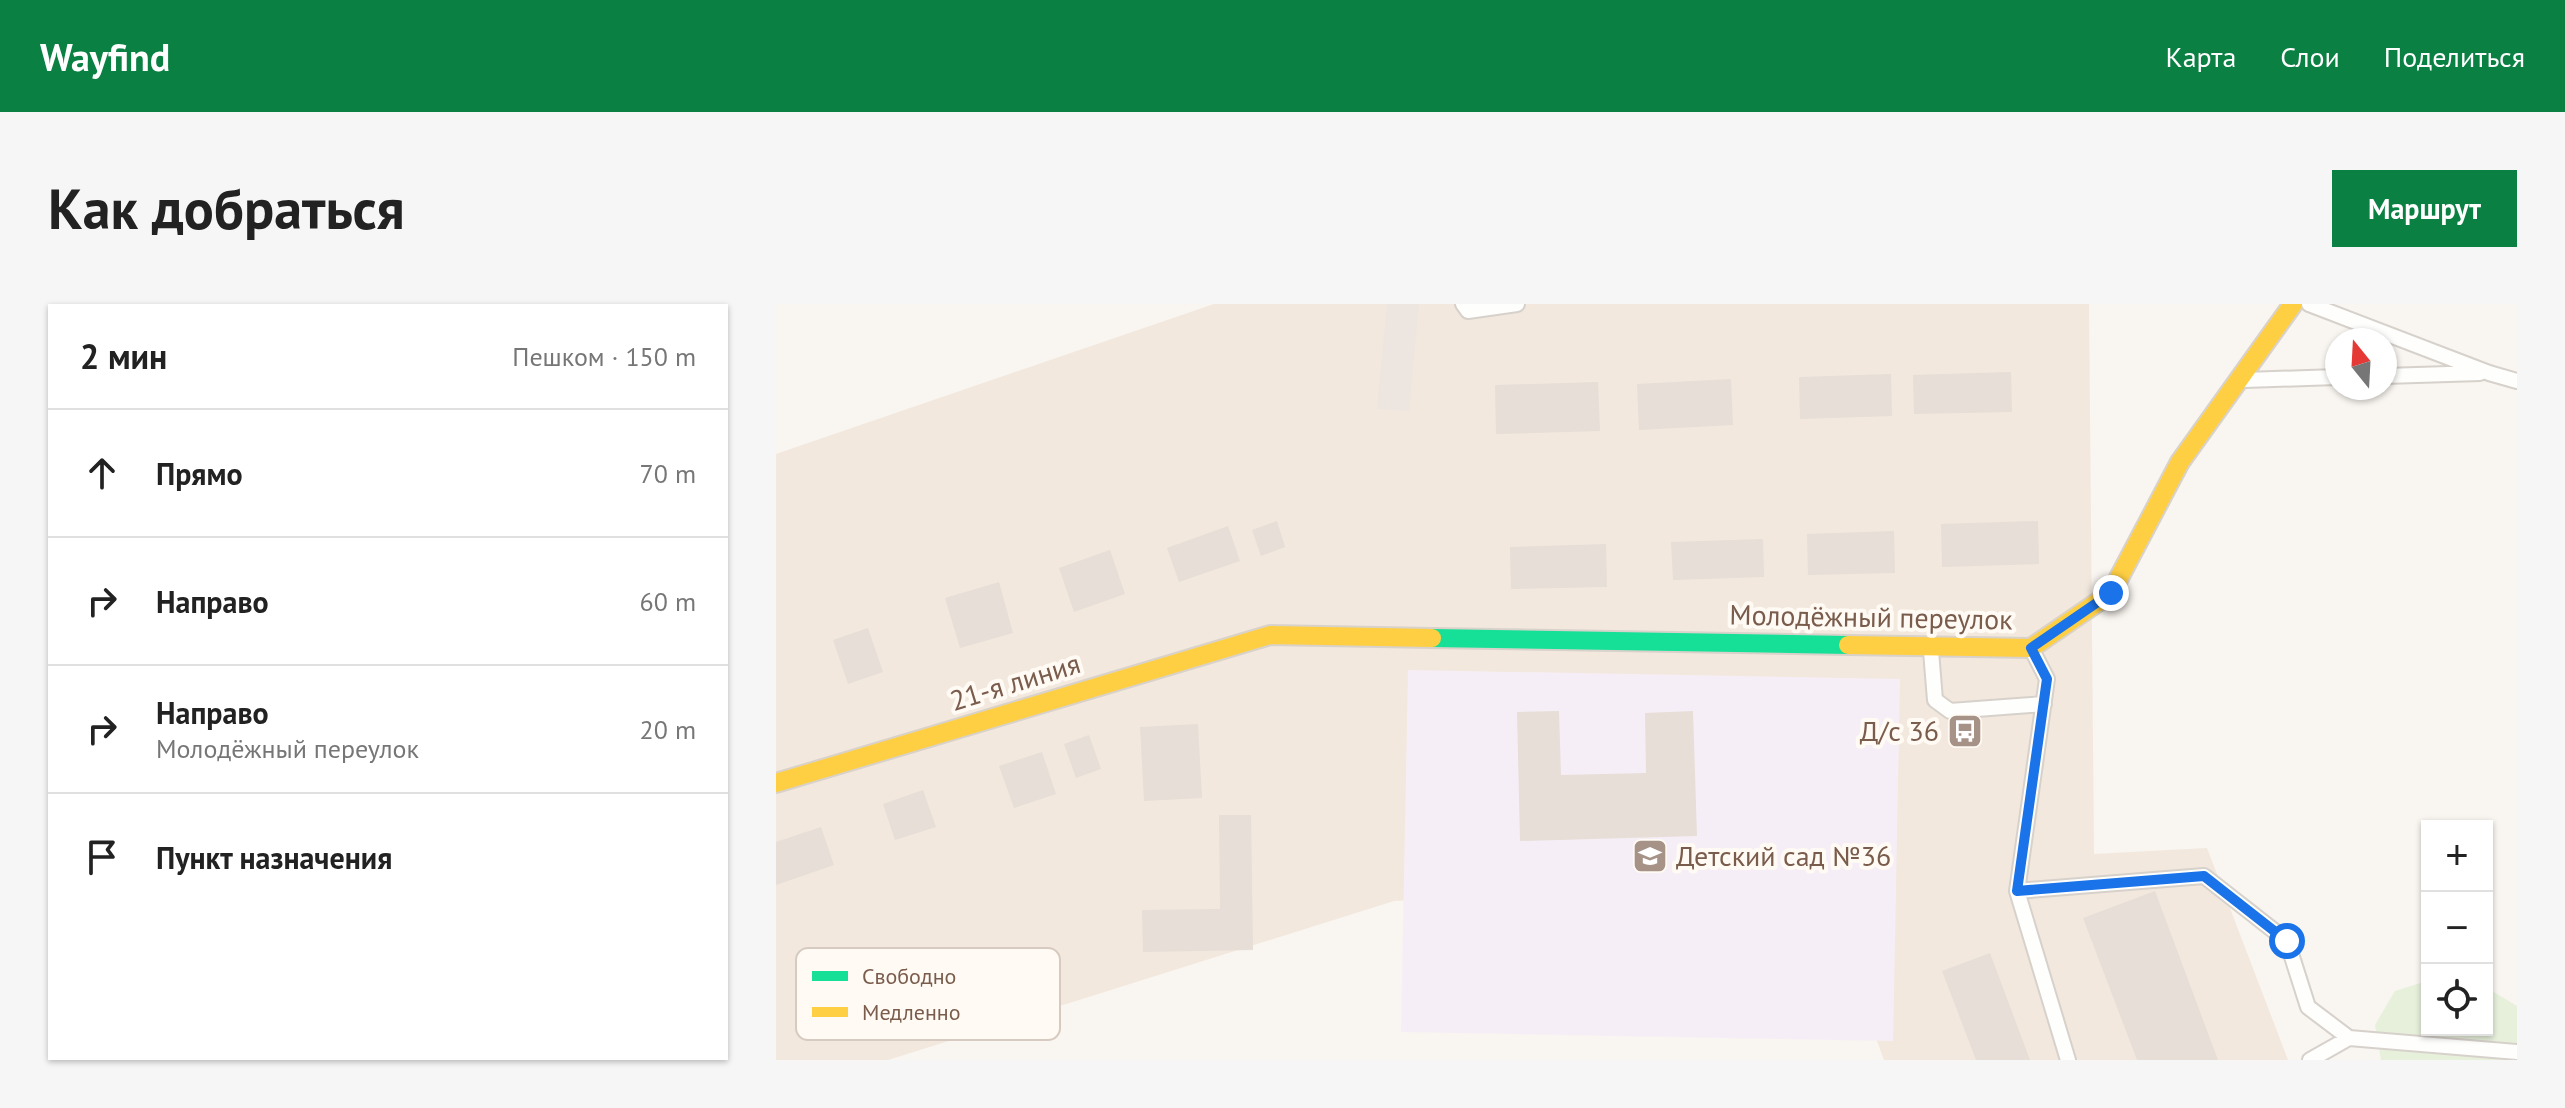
<!DOCTYPE html>
<html lang="ru">
<head>
<meta charset="utf-8">
<style>
	body { margin:0; font-family:"PT Sans",sans-serif; background:#f6f6f6; color:#222 }
	.controls { position:absolute; right:24px; bottom:24px; display:grid; overflow:hidden; border-radius:0px; box-shadow:0 2px 6px #0004 }
	.controls button { width:72px; height:72px; display:grid; place-items:center; padding:0; border:0; border-bottom:2px solid #e0e0e0; background:#fff; color:#222; font:40px sans-serif }
	.compass { position:absolute; left:1549px; top:24px; width:72px; height:72px; border-radius:50%; background:#fff; box-shadow:0 2px 6px #0004; rotate:342deg }
	.stop { position:absolute; width:24px; height:24px; margin:-18px; border:6px solid #1a73e8; border-radius:50%; background:#fff }
	.stop.end { background:#1a73e8; border-color:#fff; box-shadow:0 2px 8px #0008 }
	.list { margin:0; padding:0; list-style:none }
	h2 { display:flex; justify-content:space-between; align-items:center; height:104px; margin:0; padding:0 32px; font-size:34px }
	h2 small { font-size:26px; font-weight:400; color:#767676 }
	.list li { display:grid; grid-template-columns:52px 1fr auto; gap:24px; align-items:center; box-sizing:border-box; height:128px; padding:0 32px; border-top:2px solid #e0e0e0 }
	.list b { display:block; font-size:30px; white-space:nowrap }
	.list p { margin:0; font-size:26px; white-space:nowrap; color:#767676 }
	.list em { font-size:26px; font-style:normal; color:#767676 }
	.icon { flex:none; width:44px; height:44px; fill:none; stroke:currentColor; stroke-width:2; stroke-linecap:round; stroke-linejoin:round }
	.map { position:relative; flex:none; width:1741px; height:756px; overflow:hidden; border-radius:0px }
	header { display:flex; align-items:center; gap:48px; box-sizing:border-box; height:112px; padding:0 40px; background:#0b8043; color:#fff }
	header strong { font-size:38px }
	nav { display:flex; gap:44px; margin-inline-start:auto; font-size:28px }
	.intro { display:flex; align-items:center; justify-content:space-between; box-sizing:border-box; height:192px; padding:0 48px }
	h1 { margin:0; font-size:56px }
	.button { padding:20px 36px; border-radius:0px; background:#0b8043; color:#fff; font-size:28px; font-weight:700 }
	main { display:flex; gap:48px; padding:0 48px }
	aside { flex:1; background:#fff; border-radius:0px; box-shadow:0 2px 6px #0004 }
	.map>svg:first-child { display:block }
	.residential { fill:#f2e8de }
	.industrial { fill:#ede5e0 }
	.education { fill:#f6eef6 }
	.green { fill:#e7f0db }
	.building { fill:#e6ded7 }
	.lines { fill:none; stroke-linecap:round; stroke-linejoin:round }
	.lane-casing { stroke:#d7d1cb; stroke-width:18 }
	.fast-casing { stroke:#d9d2cb; stroke-width:22 }
	.slow-casing { stroke:#d9d2cb; stroke-width:22 }
	.lane { stroke:#fefefd; stroke-width:14 }
	.fast { stroke:#16e098; stroke-width:18 }
	.slow { stroke:#ffcf43; stroke-width:18 }
	.route { stroke:#1a73e8; stroke-width:10 }
	.labels { text-anchor:middle; stroke-width:8; stroke-linejoin:round; paint-order:stroke }
	.street-label { font-size:28px; fill:#7a5c4d; stroke:#fffaf3 }
	.poi-label { font-size:28px; fill:#7a5c4d; stroke:#fffaf3; text-anchor:end }
	.key { fill:#fffaf3; stroke:#d7cbc1; stroke-width:2 }
	.key-label { font-size:22px; fill:#7a5c4d }
</style>
</head>
<body>
<header>
<strong>Wayfind</strong>
<nav><a>Карта</a><a>Слои</a><a>Поделиться</a></nav>
</header>
<div class="intro"><h1>Как добраться</h1><a class="button">Маршрут</a></div>
<main>
<aside>
<h2>2 мин<small>Пешком · 150 m</small></h2>
<ul class="list">
<li><svg class="icon" aria-label="ahead" viewBox="0 0 24 24"><path d="M12 20V5M6 11l6-6 6 6"/></svg><div><b>Прямо</b></div><em>70 m</em></li>
<li><svg class="icon" aria-label="right" viewBox="0 0 24 24"><path d="M7 20v-9h11M14 6l5 5-5 5"/></svg><div><b>Направо</b></div><em>60 m</em></li>
<li><svg class="icon" aria-label="right" viewBox="0 0 24 24"><path d="M7 20v-9h11M14 6l5 5-5 5"/></svg><div><b>Направо</b><p>Молодёжный переулок</p></div><em>20 m</em></li>
<li><svg class="icon" aria-label="arrive" viewBox="0 0 24 24"><path d="M6 21V4h12l-3 4 3 4H6"/></svg><div><b>Пункт назначения</b></div></li>
</ul>
</aside>
<div class="map">
<svg width="1741" height="756" viewBox="0 0 1741 756">
	<rect width="100%" height="100%" fill="#f9f5f0"/>
	<path class="residential" d="M438 0H1313L1318 550 1431 544 1512 756H1108L1040 569 618 597 112 756H0V150Z"/>
	<path class="industrial" d="M611 0H643L633 107 601 105Z"/>
	<path class="education" d="M632 366 1124 375 1117 737 625 728Z"/>
	<path class="green" d="M1651 677V726H1711V684L1741 702V756H1605L1599 721 1619 687Z"/>
	<path class="building" d="M1235 68 1236 108 1138 110 1137 71Z
		M1115 70 1116 112 1024 115 1023 73Z
		M955 75 957 121 863 126 861 80Z
		M822 78 824 127 720 130 719 81Z
		M501 217 509 243 485 252 476 226Z
		M1262 217 1263 260 1166 263 1165 220Z
		M452 222 464 257 403 278 391 244Z
		M1118 227 1119 269 1032 271 1031 230Z
		M987 235 988 273 897 276 895 238Z
		M830 240 831 283 735 285 734 243Z
		M334 246 349 290 298 308 283 264Z
		M223 278 237 329 184 344 169 294Z
		M92 324 107 368 72 380 57 336Z
		M783 407 785 471 870 469 869 409 917 407 921 532 744 537 741 408Z
		M422 420 426 494 368 497 364 423Z
		M313 431 325 465 300 474 288 440Z
		M266 448 280 490 238 504 223 462Z
		M147 486 160 523 119 536 107 500Z
		M443 511H475L477 646 367 648 366 606 444 605Z
		M45 523 58 561 0 581V538Z
		M1379 587 1442 756H1361L1307 614Z
		M1214 649 1254 756H1200L1166 667Z"/>
	<g class="lines">
		<g class="lane-casing">
			<path id="lane" d="M687 0 692 7 741 0
				M1533 0 1713 69 1741 77
				M1609 72 1704 69
				M1469 76 1561 73
				M1255 344 1271 375 1241 587 1428 572 1511 637 1532 703 1573 734 1741 748
				M1155 347 1159 396 1174 407 1268 400
				M1241 587 1292 756
				M1534 756 1573 734"/>
		</g>
		<g class="fast-casing">
			<path id="fast" d="M656 334 1072 341"/>
		</g>
		<g class="slow-casing">
			<path id="slow" d="M1072 341 1255 344 1335 289 1404 158 1517 0
				M0 479 494 331 656 334"/>
		</g>
		<use href="#lane" class="lane"/>
		<use href="#fast" class="fast"/>
		<use href="#slow" class="slow"/>
	</g>
	<g class="lines">
		<path class="route" d="M1335 289 1255 344 1271 375 1241 587 1428 572 1511 637"/>
	</g>
	<defs>
		<g id="bus-square" transform="scale(1.8)"><rect x="-9" y="-9" width="18" height="18" rx="4" fill="#a69286" stroke="#fffaf3"/><path d="M-5-6H5V4H4V6H2V4H-2V6H-4V4H-5ZM-3.5-4V0h7V-4ZM-3.5 1.2v1.5H-2V1.2ZM2 1.2v1.5H3.5V1.2Z" fill="#fff"/></g>
		<g id="school-square" transform="scale(1.8)"><rect x="-9" y="-9" width="18" height="18" rx="4" fill="#a69286" stroke="#fffaf3"/><path d="M0-5L7-2L0 1L-7-2ZM-4 1L0 2.5L4 1V4Q0 6-4 4Z" fill="#fff"/></g>
	</defs>
	<g fill-rule="evenodd">
		<use href="#bus-square" x="1189" y="427"/>
		<use href="#school-square" x="874" y="552"/>
	</g>
	<g class="labels">
		<g class="street-label">
			<text transform="translate(1095 313) rotate(1)" y="10">Молодёжный переулок</text>
			<text transform="translate(239 378) rotate(-17)" y="10">21-я линия</text>
		</g>
		<g class="poi-label">
			<text x="1163" y="437">Д/с 36</text>
			<text x="900" y="562" text-anchor="start">Детский сад №36</text>
		</g>
	</g>
	<rect x="20" y="644" width="264" height="92" rx="12" class="key"/>
	<rect x="36" y="667" width="36" height="10" fill="#16e098"/>
	<rect x="36" y="703" width="36" height="10" fill="#ffcf43"/>
	<g class="key-label">
		<text x="86" y="680">Свободно</text>
		<text x="86" y="716">Медленно</text>
	</g>
</svg>
<div class="controls">
<button>+</button>
<button>−</button>
<button><svg class="icon" aria-label="locate" viewBox="0 0 24 24"><circle cx="12" cy="12" r="6"/><path d="M12 2v4M12 18v4M2 12h4M18 12h4"/></svg></button>
</div>
<svg class="compass" viewBox="-18 -18 36 36"><path d="M0-13l5 13h-10z" fill="#e53935"/><path d="M0 13l5-13h-10z" fill="#767676"/></svg>
<div class="stop" style="left:1511px;top:637px"></div>
<div class="stop end" style="left:1335px;top:289px"></div>
</div>
</main>
</body>
</html>
